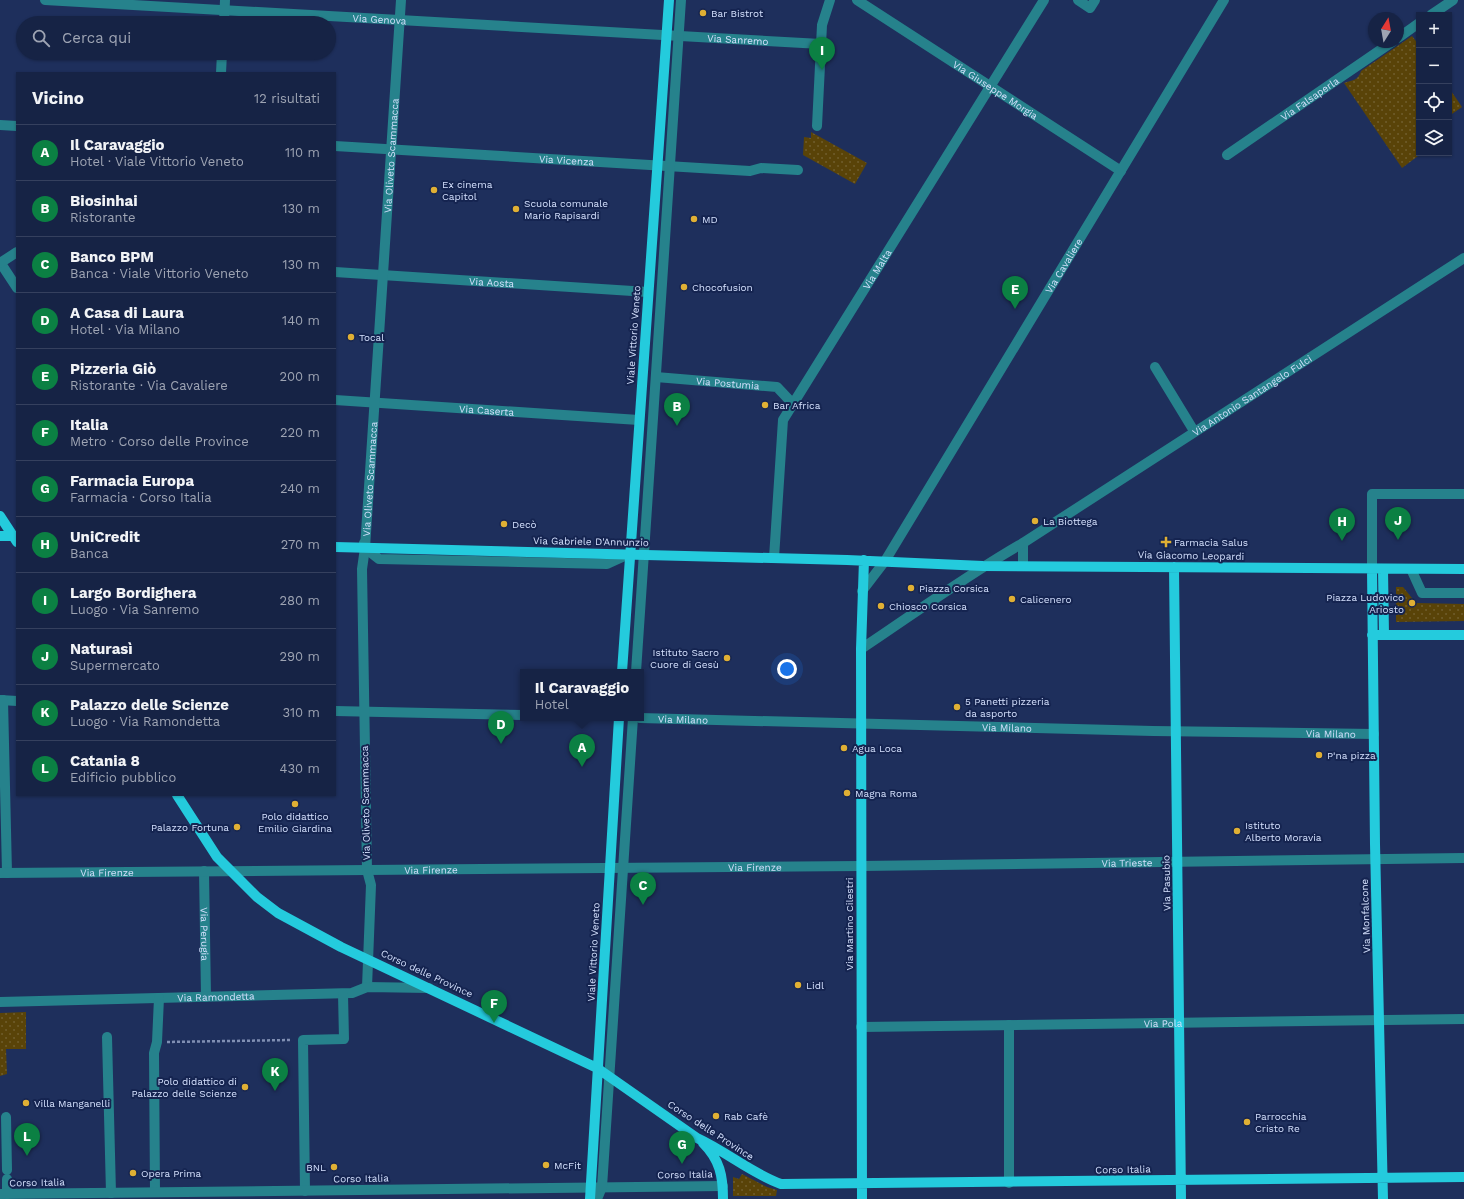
<!DOCTYPE html>
<html lang="it">
<head>
<meta charset="utf-8">
<style>
	body { margin:0; font-family:"Work Sans",sans-serif; background:#232f50; color:#f1f3f6 }
	.controls { position:absolute; right:12px; top:12px; display:grid; overflow:hidden; border-radius:0px; box-shadow:0 1px 3px #0004 }
	.controls button { width:36px; height:36px; display:grid; place-items:center; padding:0; border:0; border-bottom:1px solid #35405e; background:#162345; color:#f1f3f6; font:20px sans-serif }
	.compass { position:absolute; left:1368px; top:12px; width:36px; height:36px; border-radius:50%; background:#162345; box-shadow:0 1px 3px #0004; rotate:11deg }
	.you { position:absolute; left:787px; top:669px; width:14px; height:14px; margin:-10px; border:3px solid #fff; border-radius:50%; background:#1a73e8; box-shadow:0 0 0 6px #1a73e833 }
	.badge { display:grid; place-items:center; width:26px; height:26px; border-radius:50%; background:#0b8043; color:#fff; font-size:13px; font-weight:700 }
	.pin { position:absolute; translate:-50% -33px; filter:drop-shadow(0 1px 2px #0008) }
	.pin::after { content:''; position:absolute; top:21px; width:14px; height:12px; background:inherit; clip-path:polygon(0 0,100% 0,50% 100%) }
	.popup { position:absolute; left:520px; top:669px; width:124px; height:52px; box-sizing:border-box; display:grid; place-content:center; border-radius:0px; background:#162345; filter:drop-shadow(0 1px 3px #0005); font-size:13px; white-space:nowrap; color:#9ea4b3 }
	.popup b { font-size:15px; color:#f1f3f6 }
	.popup::after { content:''; position:absolute; left:50%; top:100%; margin-left:-8px; border:8px solid transparent; border-top-color:#162345 }
	.list { margin:0; padding:0; list-style:none }
	h2 { display:flex; justify-content:space-between; align-items:center; height:52px; margin:0; padding:0 16px; font-size:17px }
	h2 small { font-size:13px; font-weight:400; color:#9ea4b3 }
	.list li { display:grid; grid-template-columns:26px 1fr auto; gap:12px; align-items:center; box-sizing:border-box; height:56px; padding:0 16px; border-top:1px solid #35405e }
	.list b { display:block; font-size:15px; white-space:nowrap }
	.list p { margin:0; font-size:13px; white-space:nowrap; color:#9ea4b3 }
	.list em { font-size:13px; font-style:normal; color:#9ea4b3 }
	.icon { flex:none; width:22px; height:22px; fill:none; stroke:currentColor; stroke-width:2; stroke-linecap:round; stroke-linejoin:round }
	.map { position:relative; flex:none; width:1464px; height:1199px; overflow:hidden }
	.search { position:absolute; background:#162345; box-shadow:0 1px 3px #0004; left:16px; top:16px; width:320px; height:44px; display:flex; align-items:center; gap:10px; box-sizing:border-box; padding:0 14px; border-radius:22px; color:#9ea4b3; font-size:15px }
	.panel { position:absolute; background:#162345; box-shadow:0 1px 3px #0004; left:16px; top:72px; width:320px; height:724px; border-radius:0px }
	.map>svg:first-child { display:block }
	.grass { fill:url(#grass-dots) }
	.lines { fill:none; stroke-linecap:round; stroke-linejoin:round }
	.path { stroke:#808fb3; stroke-width:2.5; stroke-dasharray:3 2; stroke-linecap:butt }
	.minor { stroke:#26828c; stroke-width:10 }
	.major { stroke:#24cbdd; stroke-width:10 }
	.poi-dot { fill:#e0b034; stroke:#152450; stroke-width:1.5 }
	.labels { text-anchor:middle; stroke-width:4; stroke-linejoin:round; paint-order:stroke }
	.poi-label { font-size:10px; fill:#d4e0fd; stroke:#152450; text-anchor:start }
	.street-label { font-size:10px; fill:#d4e0fd; stroke:#152450 }
</style>
</head>
<body>
<div class="map">
<svg width="1464" height="1199" viewBox="0 0 1464 1199">
	<defs>
		<pattern id="grass-dots" width="8" height="8" patternUnits="userSpaceOnUse"><rect width="8" height="8" fill="#594308"/><path d="M2 2h.1M6 6h.1" fill="none" stroke="#705e2d" stroke-width="1.8" stroke-linecap="round"/></pattern>
	</defs>
	<rect width="100%" height="100%" fill="#1e2f5c"/>
	<path class="grass" d="M1412 36 1419 45V153H1422L1402 168 1344 83C1352 80 1358 81 1361 71Z
		M1449 88 1462 107 1449 116Z
		M811 132 867 163 855 184 803 155 804 137 811 138Z
		M1396 587H1403L1416 603 1464 604V621L1396 622Z
		M26 1012V1049H6L7 1074 0 1076V1013Z
		M742 1174 767 1187 777 1190 776 1196H733V1177L739 1179Z"/>
	<g class="lines">
		<path class="path" d="M167 1042 292 1040"/>
		<g class="minor">
			<path id="s1" d="M45 0 821 44"/>
			<path id="s2" d="M857 0 1121 171"/>
			<path d="M1078 0 1090 8 1095 0"/>
			<path d="M1431 15 1453 0"/>
			<path d="M224 23 225 0"/>
			<path d="M1398 38 1419 23"/>
			<path d="M221 73 222 53"/>
			<path d="M0 125 17 126"/>
			<path d="M817 126 822 25 830 0"/>
			<path id="s3" d="M335 146 750 171 761 168 798 170"/>
			<path id="s4" d="M1227 155 1392 42"/>
			<path d="M0 262 17 288"/>
			<path d="M0 263 17 252"/>
			<path id="s5" d="M335 272 648 292"/>
			<path d="M1155 367 1194 431"/>
			<path id="s6" d="M656 377 777 387 793 404"/>
			<path id="s7" d="M335 400 639 420"/>
			<path d="M364 543 365 548 379 559 607 564 629 554"/>
			<path id="s8" d="M774 558 783 420 1044 0"/>
			<path d="M1023 565V543"/>
			<path d="M1411 569 1422 593H1464"/>
			<path d="M1372 570V494H1464"/>
			<path id="s9" d="M862 591 885 561 1224 0"/>
			<path id="s10" d="M861 649C915 613 967 575 1023 543L1464 258"/>
			<path d="M636 672 681 0"/>
			<path d="M0 700 17 701"/>
			<path d="M3 700 7 873"/>
			<path d="M335 711 523 715"/>
			<path id="s11" d="M640 718 1153 731 1374 734"/>
			<path id="s12" d="M204 871 206 997"/>
			<path id="s13" d="M0 873 861 866 1464 858"/>
			<path id="s14" d="M367 987 371 885 367 870 362 569 365 548 401 0"/>
			<path id="s15" d="M0 1002 352 993 367 987 429 988"/>
			<path d="M1009 1025V1183"/>
			<path id="s16" d="M861 1027 1464 1019"/>
			<path d="M107 1037 111 1193"/>
			<path d="M6 1117 7 1170"/>
			<path d="M7 1179V1194"/>
			<path d="M305 1191 303 1040 344 1039 343 994"/>
			<path d="M155 1192 154 1053 157 1042 159 998"/>
			<path d="M0 1194 723 1186"/>
			<path d="M597 1199 602 1187 633 718"/>
		</g>
		<path class="major" d="M0 516 17 542
			M0 536H17
			M335 547 847 560 983 566 1464 569
			M1174 567 1181 1199
			M1383 569 1384 635
			M1372 570 1375 844 1383 1199
			M1372 635H1464
			M622 672 669 0
			M177 795 217 857 257 897 278 913 341 947 597 1068 697 1138C727 1152 751 1173 781 1184L1464 1177
			M703 1143C720 1160 723 1176 723 1199
			M590 1199 619 718
			M862 1199 861 649 864 560"/>
	</g>
	<g class="poi-dot">
		<circle cx="703" cy="13" r="4"/>
		<circle cx="434" cy="190" r="4"/>
		<circle cx="516" cy="209" r="4"/>
		<circle cx="694" cy="219" r="4"/>
		<circle cx="684" cy="287" r="4"/>
		<circle cx="351" cy="337" r="4"/>
		<circle cx="765" cy="405" r="4"/>
		<circle cx="1035" cy="521" r="4"/>
		<circle cx="504" cy="524" r="4"/>
		<path d="M1164 536h4v4h4v4h-4v4h-4v-4h-4v-4h4z"/>
		<circle cx="911" cy="588" r="4"/>
		<circle cx="1012" cy="599" r="4"/>
		<circle cx="1412" cy="603" r="4"/>
		<circle cx="881" cy="606" r="4"/>
		<circle cx="727" cy="658" r="4"/>
		<circle cx="957" cy="707" r="4"/>
		<circle cx="844" cy="748" r="4"/>
		<circle cx="1319" cy="755" r="4"/>
		<circle cx="847" cy="793" r="4"/>
		<circle cx="295" cy="804" r="4"/>
		<circle cx="237" cy="827" r="4"/>
		<circle cx="1237" cy="831" r="4"/>
		<circle cx="798" cy="985" r="4"/>
		<circle cx="245" cy="1087" r="4"/>
		<circle cx="26" cy="1103" r="4"/>
		<circle cx="716" cy="1116" r="4"/>
		<circle cx="1247" cy="1122" r="4"/>
		<circle cx="546" cy="1165" r="4"/>
		<circle cx="334" cy="1167" r="4"/>
		<circle cx="133" cy="1173" r="4"/>
	</g>
	<g class="labels">
		<g class="poi-label">
			<text x="711" y="17">Bar Bistrot</text>
			<text x="442" y="188">Ex cinema<tspan x="442" dy="12">Capitol</tspan></text>
			<text x="524" y="207">Scuola comunale<tspan x="524" dy="12">Mario Rapisardi</tspan></text>
			<text x="702" y="223">MD</text>
			<text x="692" y="291">Chocofusion</text>
			<text x="359" y="341">Tocal</text>
			<text x="773" y="409">Bar Africa</text>
			<text x="1043" y="525">La Biottega</text>
			<text x="512" y="528">Decò</text>
			<text x="1174" y="546">Farmacia Salus</text>
			<text x="919" y="592">Piazza Corsica</text>
			<text x="1404" y="601" text-anchor="end">Piazza Ludovico<tspan x="1404" dy="12">Ariosto</tspan></text>
			<text x="1020" y="603">Calicenero</text>
			<text x="889" y="610">Chiosco Corsica</text>
			<text x="719" y="656" text-anchor="end">Istituto Sacro<tspan x="719" dy="12">Cuore di Gesù</tspan></text>
			<text x="965" y="705">5 Panetti pizzeria<tspan x="965" dy="12">da asporto</tspan></text>
			<text x="852" y="752">Agua Loca</text>
			<text x="1327" y="759">P'na pizza</text>
			<text x="855" y="797">Magna Roma</text>
			<text x="295" y="820" text-anchor="middle">Polo didattico<tspan x="295" dy="12">Emilio Giardina</tspan></text>
			<text x="1245" y="829">Istituto<tspan x="1245" dy="12">Alberto Moravia</tspan></text>
			<text x="229" y="831" text-anchor="end">Palazzo Fortuna</text>
			<text x="806" y="989">Lidl</text>
			<text x="237" y="1085" text-anchor="end">Polo didattico di<tspan x="237" dy="12">Palazzo delle Scienze</tspan></text>
			<text x="34" y="1107">Villa Manganelli</text>
			<text x="724" y="1120">Rab Cafè</text>
			<text x="1255" y="1120">Parrocchia<tspan x="1255" dy="12">Cristo Re</tspan></text>
			<text x="554" y="1169">McFit</text>
			<text x="326" y="1171" text-anchor="end">BNL</text>
			<text x="141" y="1177">Opera Prima</text>
		</g>
		<g class="street-label">
			<text dy="4" stroke="none"><textPath href="#s1" startOffset="335">Via Genova</textPath></text>
			<text dy="4" stroke="none"><textPath href="#s1" startOffset="694">Via Sanremo</textPath></text>
			<text dy="4" stroke="none"><textPath href="#s2" startOffset="165">Via Giuseppe Morgia</textPath></text>
			<text dy="4" stroke="none"><textPath href="#s4" startOffset="100">Via Falsaperla</textPath></text>
			<text dy="4" stroke="none"><textPath href="#s14" startOffset="833">Via Oliveto Scammacca</textPath></text>
			<text dy="4" stroke="none"><textPath href="#s3" startOffset="232">Via Vicenza</textPath></text>
			<text dy="4" stroke="none"><textPath href="#s9" startOffset="383">Via Cavaliere</textPath></text>
			<text dy="4" stroke="none"><textPath href="#s8" startOffset="316">Via Malta</textPath></text>
			<text dy="4" stroke="none"><textPath href="#s5" startOffset="157">Via Aosta</textPath></text>
			<text transform="translate(633 335) rotate(-86)" y="4">Viale Vittorio Veneto</text>
			<text dy="4" stroke="none"><textPath href="#s6" startOffset="72">Via Postumia</textPath></text>
			<text dy="4" stroke="none"><textPath href="#s10" startOffset="466">Via Antonio Santangelo Fulci</textPath></text>
			<text dy="4" stroke="none"><textPath href="#s7" startOffset="152">Via Caserta</textPath></text>
			<text dy="4" stroke="none"><textPath href="#s14" startOffset="509">Via Oliveto Scammacca</textPath></text>
			<text transform="translate(591 541) rotate(1)" y="4">Via Gabriele D'Annunzio</text>
			<text transform="translate(1191 555) rotate(1)" y="4">Via Giacomo Leopardi</text>
			<text dy="4" stroke="none"><textPath href="#s11" startOffset="43">Via Milano</textPath></text>
			<text dy="4" stroke="none"><textPath href="#s11" startOffset="367">Via Milano</textPath></text>
			<text dy="4" stroke="none"><textPath href="#s11" startOffset="691">Via Milano</textPath></text>
			<text transform="translate(365 803) rotate(-91)" y="4">Via Oliveto Scammacca</text>
			<text dy="4" stroke="none"><textPath href="#s13" startOffset="1127">Via Trieste</textPath></text>
			<text dy="4" stroke="none"><textPath href="#s13" startOffset="755">Via Firenze</textPath></text>
			<text dy="4" stroke="none"><textPath href="#s13" startOffset="431">Via Firenze</textPath></text>
			<text dy="4" stroke="none"><textPath href="#s13" startOffset="107">Via Firenze</textPath></text>
			<text transform="translate(1166 883) rotate(-91)" y="4">Via Pasubio</text>
			<text transform="translate(1365 916) rotate(-92)" y="4">Via Monfalcone</text>
			<text transform="translate(849 924) rotate(-90)" y="4">Via Martino Cilestri</text>
			<text dy="4" stroke="none"><textPath href="#s12" startOffset="63">Via Perugia</textPath></text>
			<text transform="translate(593 952) rotate(-87)" y="4">Viale Vittorio Veneto</text>
			<text transform="translate(427 973) rotate(25)" y="4">Corso delle Province</text>
			<text dy="4" stroke="none"><textPath href="#s15" startOffset="216">Via Ramondetta</textPath></text>
			<text dy="4" stroke="none"><textPath href="#s16" startOffset="302">Via Pola</textPath></text>
			<text transform="translate(711 1130) rotate(33)" y="4">Corso delle Province</text>
			<text transform="translate(1123 1169) rotate(-1)" y="4">Corso Italia</text>
			<text transform="translate(685 1174) rotate(-1)" y="4">Corso Italia</text>
			<text transform="translate(361 1178) rotate(-1)" y="4">Corso Italia</text>
			<text transform="translate(37 1182) rotate(-1)" y="4">Corso Italia</text>
		</g>
	</g>
</svg>
<div class="controls">
<button>+</button>
<button>−</button>
<button><svg class="icon" aria-label="locate" viewBox="0 0 24 24"><circle cx="12" cy="12" r="6"/><path d="M12 2v4M12 18v4M2 12h4M18 12h4"/></svg></button>
<button><svg class="icon" aria-label="layers" viewBox="0 0 24 24"><path d="M12 4l9 5-9 5-9-5zM3 14l9 5 9-5"/></svg></button>
</div>
<svg class="compass" viewBox="-18 -18 36 36"><path d="M0-13l5 13h-10z" fill="#e53935"/><path d="M0 13l5-13h-10z" fill="#9ea4b3"/></svg>
<div class="you"></div>
<div class="pin badge" style="left:582px;top:767px">A</div>
<div class="popup"><b>Il Caravaggio</b>Hotel</div>
<div class="pin badge" style="left:677px;top:426px">B</div>
<div class="pin badge" style="left:643px;top:905px">C</div>
<div class="pin badge" style="left:501px;top:744px">D</div>
<div class="pin badge" style="left:1015px;top:309px">E</div>
<div class="pin badge" style="left:494px;top:1023px">F</div>
<div class="pin badge" style="left:682px;top:1164px">G</div>
<div class="pin badge" style="left:1342px;top:541px">H</div>
<div class="pin badge" style="left:822px;top:70px">I</div>
<div class="pin badge" style="left:1398px;top:540px">J</div>
<div class="pin badge" style="left:275px;top:1091px">K</div>
<div class="pin badge" style="left:27px;top:1156px">L</div>
<div class="search"><svg class="icon" aria-label="search" viewBox="0 0 24 24"><circle cx="10" cy="10" r="6"/><path d="M15 15l6 6"/></svg>Cerca qui</div>
<section class="panel">
<h2>Vicino<small>12 risultati</small></h2>
<ul class="list">
<li><span class="badge">A</span><div><b>Il Caravaggio</b><p>Hotel · Viale Vittorio Veneto</p></div><em>110 m</em></li>
<li><span class="badge">B</span><div><b>Biosinhai</b><p>Ristorante</p></div><em>130 m</em></li>
<li><span class="badge">C</span><div><b>Banco BPM</b><p>Banca · Viale Vittorio Veneto</p></div><em>130 m</em></li>
<li><span class="badge">D</span><div><b>A Casa di Laura</b><p>Hotel · Via Milano</p></div><em>140 m</em></li>
<li><span class="badge">E</span><div><b>Pizzeria Giò</b><p>Ristorante · Via Cavaliere</p></div><em>200 m</em></li>
<li><span class="badge">F</span><div><b>Italia</b><p>Metro · Corso delle Province</p></div><em>220 m</em></li>
<li><span class="badge">G</span><div><b>Farmacia Europa</b><p>Farmacia · Corso Italia</p></div><em>240 m</em></li>
<li><span class="badge">H</span><div><b>UniCredit</b><p>Banca</p></div><em>270 m</em></li>
<li><span class="badge">I</span><div><b>Largo Bordighera</b><p>Luogo · Via Sanremo</p></div><em>280 m</em></li>
<li><span class="badge">J</span><div><b>Naturasì</b><p>Supermercato</p></div><em>290 m</em></li>
<li><span class="badge">K</span><div><b>Palazzo delle Scienze</b><p>Luogo · Via Ramondetta</p></div><em>310 m</em></li>
<li><span class="badge">L</span><div><b>Catania 8</b><p>Edificio pubblico</p></div><em>430 m</em></li>
</ul>
</section>
</div>
</body>
</html>
